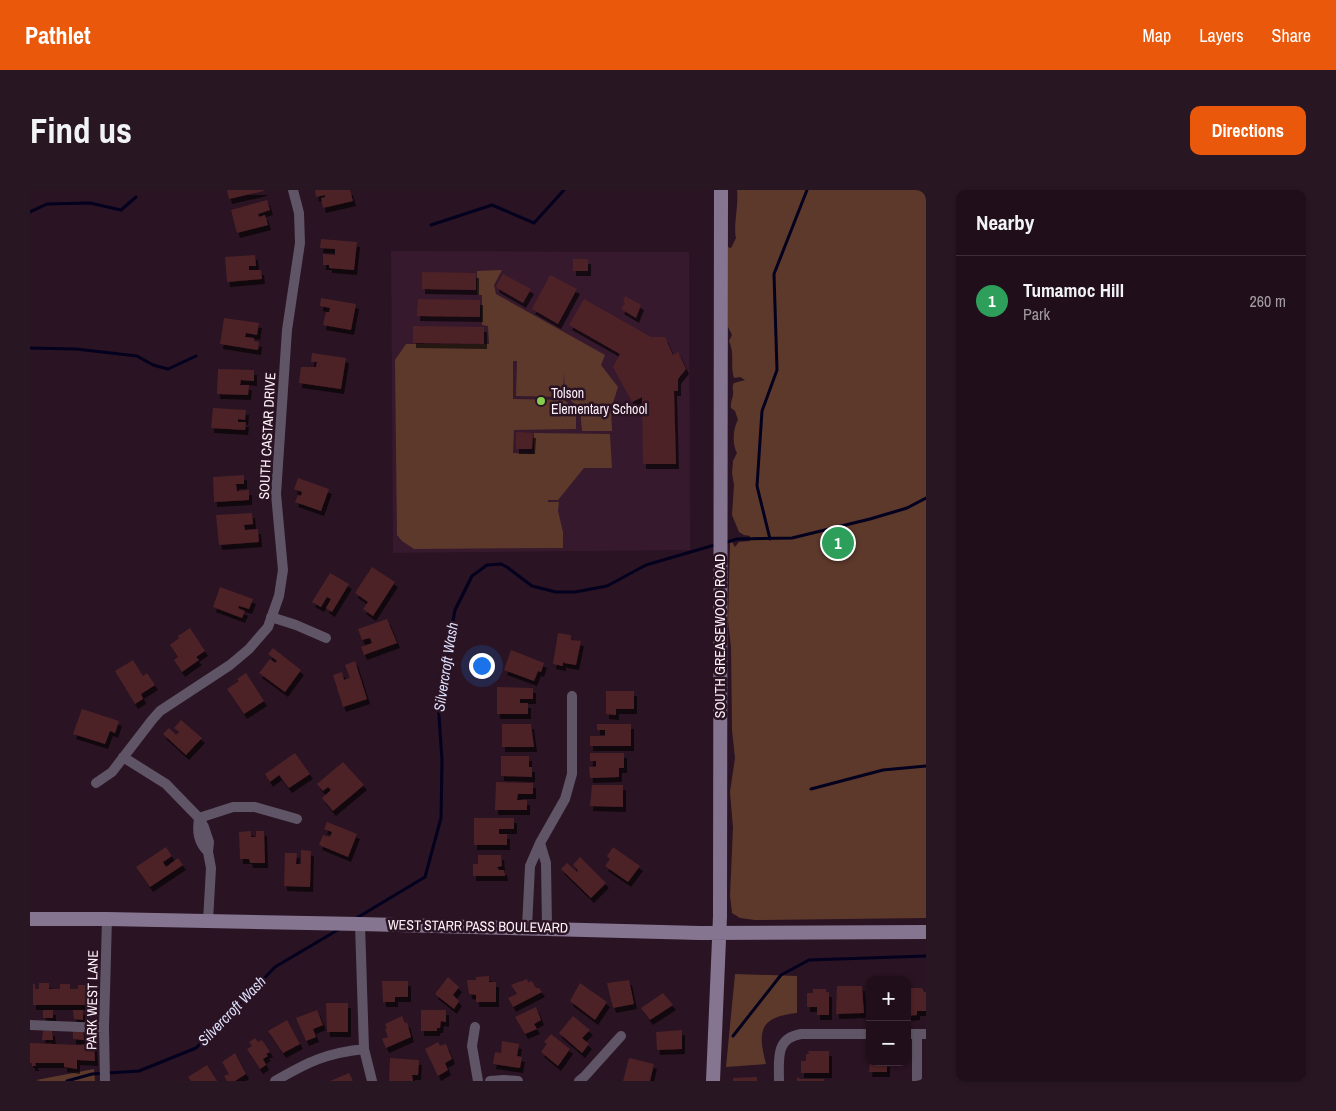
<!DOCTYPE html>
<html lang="en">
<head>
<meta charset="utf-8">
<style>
	body { margin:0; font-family:"Archivo Narrow",sans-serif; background:#281723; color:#f1f3f6 }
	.controls { position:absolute; right:15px; bottom:15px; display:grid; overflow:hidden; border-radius:10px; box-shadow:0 1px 4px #0004 }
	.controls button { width:45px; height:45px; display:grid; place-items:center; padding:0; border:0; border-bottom:1px solid #3d2e39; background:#200e1a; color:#f1f3f6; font:25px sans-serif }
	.you { position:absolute; left:451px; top:475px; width:18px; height:18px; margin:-12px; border:4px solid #fff; border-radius:50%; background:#1a73e8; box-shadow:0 0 0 8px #1a73e833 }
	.badge { display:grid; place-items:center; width:32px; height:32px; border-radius:50%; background:#ea580c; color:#fff; font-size:16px; font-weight:700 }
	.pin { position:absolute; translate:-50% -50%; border:2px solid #fff; box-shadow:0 1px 5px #0006 }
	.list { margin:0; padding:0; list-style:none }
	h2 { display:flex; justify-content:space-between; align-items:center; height:65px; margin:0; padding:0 20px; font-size:21px }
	h2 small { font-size:16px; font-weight:400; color:#a29ca2 }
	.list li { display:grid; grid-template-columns:32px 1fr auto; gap:15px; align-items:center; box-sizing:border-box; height:90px; padding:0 20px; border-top:1px solid #3d2e39 }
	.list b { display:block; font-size:19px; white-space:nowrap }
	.list p { margin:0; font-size:16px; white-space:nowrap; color:#a29ca2 }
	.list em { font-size:16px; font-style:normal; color:#a29ca2 }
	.map { position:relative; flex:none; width:896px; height:891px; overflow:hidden; border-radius:10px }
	header { display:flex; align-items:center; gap:30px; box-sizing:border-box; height:70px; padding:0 25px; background:#ea580c; color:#fff }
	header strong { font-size:24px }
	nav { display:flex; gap:28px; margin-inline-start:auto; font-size:18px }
	.intro { display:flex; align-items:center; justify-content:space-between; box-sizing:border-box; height:120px; padding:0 30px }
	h1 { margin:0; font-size:35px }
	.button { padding:12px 22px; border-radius:10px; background:#ea580c; color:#fff; font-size:18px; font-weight:700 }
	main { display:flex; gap:30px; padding:0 30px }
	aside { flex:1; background:#200e1a; border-radius:10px; box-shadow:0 1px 4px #0004 }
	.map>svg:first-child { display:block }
	.built { fill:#36192c }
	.green { fill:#5d392b }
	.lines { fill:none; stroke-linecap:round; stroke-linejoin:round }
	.stream { stroke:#04011f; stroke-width:3 }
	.building { fill:#4d2128; filter:url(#shadow) }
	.street { stroke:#5f5566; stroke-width:10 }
	.secondary { stroke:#857591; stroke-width:14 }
	.poi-dot { fill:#85cf4c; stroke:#2a1322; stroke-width:2 }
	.labels { text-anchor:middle; stroke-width:5; stroke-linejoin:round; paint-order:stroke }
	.poi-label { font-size:14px; fill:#fdf0f8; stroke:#2a1322; text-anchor:start }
	.street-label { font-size:14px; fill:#fdf0f8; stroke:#2a1322 }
	.water-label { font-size:15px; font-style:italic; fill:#daddfa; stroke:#2a1322 }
</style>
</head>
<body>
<header>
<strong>Pathlet</strong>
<nav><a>Map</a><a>Layers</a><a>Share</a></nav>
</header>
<div class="intro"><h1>Find us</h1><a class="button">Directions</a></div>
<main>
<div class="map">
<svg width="896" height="891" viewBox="0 0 896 891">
	<defs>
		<filter id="shadow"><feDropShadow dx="3" dy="5" stdDeviation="0" flood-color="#0009"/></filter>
	</defs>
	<rect width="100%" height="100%" fill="#2a1322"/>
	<path class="built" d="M361 61 659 62 660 360 363 363Z"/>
	<path class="green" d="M707 0H896V728L725 730 710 728 702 723 700 706 703 638 700 602 705 568 702 540 701 457 698 431 700 353 702 352 705 357 709 352 720 351V346L714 345 709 342 702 325 704 295 702 283 703 271 707 263C702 255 703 238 708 230L705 221 701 218C700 212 703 209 703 204 704 199 701 198 704 193L715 190 710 187 704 188C700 176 705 164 699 151L702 145 698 137V57L701 58 706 48C703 37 709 14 707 0Z
		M472 80 464 95 466 104 575 165 571 175 588 197 581 219 582 241H552L550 219 535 205 534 182 533 207 486 206 487 171H483V209L534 210 546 220V239L484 240 483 263 504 264V243L580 244 582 278H554L528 310H518V312H529L528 321 533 342V358L384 359 372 351 367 345 365 170 376 154H459L458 136 452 135V105H447V81Z
		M705 784 767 786V823C730 827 727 840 736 874L696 877Z
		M64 879 65 891H1Z"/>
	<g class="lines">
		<path class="stream" d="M0 22 17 14 60 13 91 20 106 7
			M401 35 462 15 504 33 534 0
			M0 158 46 159 107 166 123 175 138 179 166 166
			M740 349 727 296 732 221 747 180 744 84 777 0
			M694 353 707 349 762 348 840 329 877 318 896 308
			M781 599 853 580 896 576
			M325 729 395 687 411 628 412 570 408 511 425 420 442 386 457 375 471 374 477 377 502 396 526 402H545L577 396 616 375 688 354
			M703 846 751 785 779 770 896 766
			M37 891 62 884 109 881 166 858 245 777 311 738"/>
	</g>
	<path class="building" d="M197 0H234V1L199 9Z
		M285 0H320L323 11 293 18 291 8 295 7V5L286 7Z
		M237 10 240 20 228 24 229 27 235 25 238 35 207 43 201 20Z
		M291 49 327 52 324 80 299 78V75H293V64L305 65V59L290 58Z
		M225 65 226 76H219V80H231L232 89 197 92 195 67Z
		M543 69H558V81H543Z
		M392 82 446 83V100L392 99Z
		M473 84 501 99 493 113 467 98 466 96Z
		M520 85 547 99 528 134 502 119Z
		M595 106 611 115 606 128 591 119 595 113 593 112Z
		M291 108 326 114 321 140 293 135 296 122H299L300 118 290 116Z
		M388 109 450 110V127L387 126Z
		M554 109 621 147H635L643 165 648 162 656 179 648 189V201H644L646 274H613L612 207 602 212 583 177 590 164 539 135Z
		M194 128 229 133 227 145 216 143 215 147 224 148V151L229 152 228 160 190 154Z
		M383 136 454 137V154L383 153Z
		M282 163 316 168 311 199 269 193 271 177H286L287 172H281Z
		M188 179 224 180V191L211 190 210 195H219L218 205 187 204Z
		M183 218 216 220 215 230 208 229V232H216L215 240 181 238Z
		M486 242 503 243 502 259H486Z
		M214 285V294H206L207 301 219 300V310L184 312 183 287Z
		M268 288 299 299 291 321 265 312 268 305 271 306 272 302 264 299Z
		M222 323 223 334 214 335 215 340 228 339 229 352 189 355 186 325Z
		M342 377 365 392 343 426 333 419 338 412 325 403Z
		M300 383 319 394 302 422 296 418 301 409 297 407 291 417 282 412Z
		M190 397 223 409 219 419 209 416 208 418 215 421 212 428 183 417Z
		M357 429 367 453 334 465 331 457 342 453 340 448 332 450 328 439Z
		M160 438 175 461 166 467 169 470 152 482 144 470 148 467 140 455 149 448 148 446Z
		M528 443 541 445V450L551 451 546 475 534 473 533 471V476L523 474Z
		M243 458 271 480 255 502 229 483 240 469 245 473 247 471 238 464Z
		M481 460 514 473 511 482 508 481 504 491 474 480Z
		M103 470 113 486 117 483 125 495 111 504 113 509 105 514 85 481Z
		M325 471 337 509 313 517 303 485 312 482 314 490 320 488 315 475Z
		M216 483 234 511 214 524 197 499 209 491 207 489Z
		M467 497 503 498V509H490V513H498V524H467Z
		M576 501H604V519H586V525L576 524Z
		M52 519 89 531 85 543 80 541 75 554 43 544Z
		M151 530 172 548 156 565 133 544 139 538 146 545 149 542 144 538Z
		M472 534H501L504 557H472Z
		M567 534H601V556H560V546H575V540H567Z
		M265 563 280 584 259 598 249 585 240 592 235 584Z
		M560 563H594V578H589V587L560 588 559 577H566V571H560Z
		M471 566H499V577H502V587L471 586Z
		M313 572 334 595 303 621 292 608 301 600 298 597 293 601 287 594Z
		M466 592 503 593V604H488L487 610H497V620H465Z
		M562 595H593V617L560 616Z
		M444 628H484V639H469V644H477V655H444Z
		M297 632 327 644 318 667 289 655 293 645 300 647 302 642 294 639Z
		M221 641V647H226V641H234L235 673H220L219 669H210L209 642Z
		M136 657 142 666 133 672 136 677 148 668 153 675 120 697 106 677Z
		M583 657 610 676 598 692 575 676 580 669 577 666Z
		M271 660 281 661 280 697 254 696 255 663H267L266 674H271Z
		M448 665H471L472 676 467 677 469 680H474L475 686H443V674H448Z
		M550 667 576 693 561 708 531 679 537 673 547 682 548 680 543 675Z
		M459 786V792H466V812H446V805L439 804 437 790H446V787Z
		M418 787 429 797 423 805 429 811 424 819 405 804Z
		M497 789 498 792 502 791 506 798H509L512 802 483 817 478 808 487 804 481 795Z
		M599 790 604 814 583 818 577 793Z
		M352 791H378V807H365V812H353Z
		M9 793H19V799H30V794H40V799H48V795H56V798H61V794H66V815H3V794H5V799H9Z
		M550 793 577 812 565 830 540 811Z
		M807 796H832L834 823 806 824Z
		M877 798H892L894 802H896V821H887V825L877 826Z
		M783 799H796V802H799V825H787V817H777V803H783Z
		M633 803 643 815 620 830 611 818Z
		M296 813H318V842H297Z
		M506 817 511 830 504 834 507 839 495 844 485 827Z
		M13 820H23V828H13Z
		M43 820H53V830L44 829Z
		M287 820 293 835 283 839 286 847 276 851 266 828Z
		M391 820H416V832L411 831 410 838H407V841H391Z
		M372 826 375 833 377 832 381 847 356 858 352 849 358 847 355 839 357 838 355 834Z
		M543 826 560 840 552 848 559 854 552 863 529 843Z
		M257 830 270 854 253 863 238 841Z
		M652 840V859L627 860 626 842Z
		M13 841H22L23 850H12Z
		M43 841 53 842 54 850 43 849Z
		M521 844 540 859 528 876 511 862 517 854 514 852Z
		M225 848 228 852 232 850 240 862 236 864 238 866 233 869 236 875 230 879 217 859 222 856 219 852Z
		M472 851 489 854 487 866 492 867 490 878 463 874 465 862 471 863Z
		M408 852 410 856 416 854 422 869 415 873 418 880 408 886 395 859Z
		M0 853 49 855 64 854 65 871 47 870V879L34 877V873H5L6 876H2V873H0Z
		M778 861H799V883H771V871H776V864H779Z
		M205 863 216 884 205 891H197L194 886 199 884 192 872Z
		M360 868 389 870 388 885H382L383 891H359Z
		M599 868 624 874 620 891H593Z
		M840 872H857V882H839Z
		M177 875 187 891H161L158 887Z
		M319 883 323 891H300Z
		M727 887V891H703V888Z
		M767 887 771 889H794V891H767Z"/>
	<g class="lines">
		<path class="street" d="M241 427 266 435 296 448
			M93 567 136 594 169 628 203 617H225L267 629
			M66 593 82 582 122 530 130 521 200 475 219 459 238 437 249 406 253 380 246 304 257 140 270 53 269 23 263 0
			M510 653 535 609 542 584V506
			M178 662C168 652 167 642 169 628L174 637 179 652 178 662 181 678 178 731
			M330 734 334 859 342 891
			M497 737 500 676 510 653 516 673 517 738
			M0 835 74 838
			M445 837 442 856 448 891
			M877 844H896
			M887 844V891
			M75 891 74 838 77 729
			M245 891C278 872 296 863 334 859
			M460 891 474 890 488 891
			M549 891 555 886 591 846
			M749 891C749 870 745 848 771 844H840"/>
		<path class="secondary" d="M0 729H77L330 734 670 743 896 742
			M683 891 690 726 691 0"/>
	</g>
	<circle class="poi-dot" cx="511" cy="211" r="5"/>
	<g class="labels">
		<g class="poi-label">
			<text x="521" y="208">Tolson<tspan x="521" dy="16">Elementary School</tspan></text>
		</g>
		<g class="street-label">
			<text transform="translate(237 246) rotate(-87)" y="5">SOUTH CASTAR DRIVE</text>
			<text transform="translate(690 446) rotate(-90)" y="5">SOUTH GREASEWOOD ROAD</text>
			<text transform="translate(448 736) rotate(1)" y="5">WEST STARR PASS BOULEVARD</text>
			<text transform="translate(62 810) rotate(-89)" y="5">PARK WEST LANE</text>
		</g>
		<g class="water-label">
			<text transform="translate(416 477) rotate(-81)" y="5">Silvercroft Wash</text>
			<text transform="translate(202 821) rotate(-46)" y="5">Silvercroft Wash</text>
		</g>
	</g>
</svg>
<div class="controls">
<button>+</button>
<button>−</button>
</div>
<div class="you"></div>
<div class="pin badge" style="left:808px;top:353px;background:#2e9e5b">1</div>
</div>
<aside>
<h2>Nearby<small></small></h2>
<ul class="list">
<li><span class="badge" style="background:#2e9e5b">1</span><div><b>Tumamoc Hill</b><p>Park</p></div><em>260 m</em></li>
</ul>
</aside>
</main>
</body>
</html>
